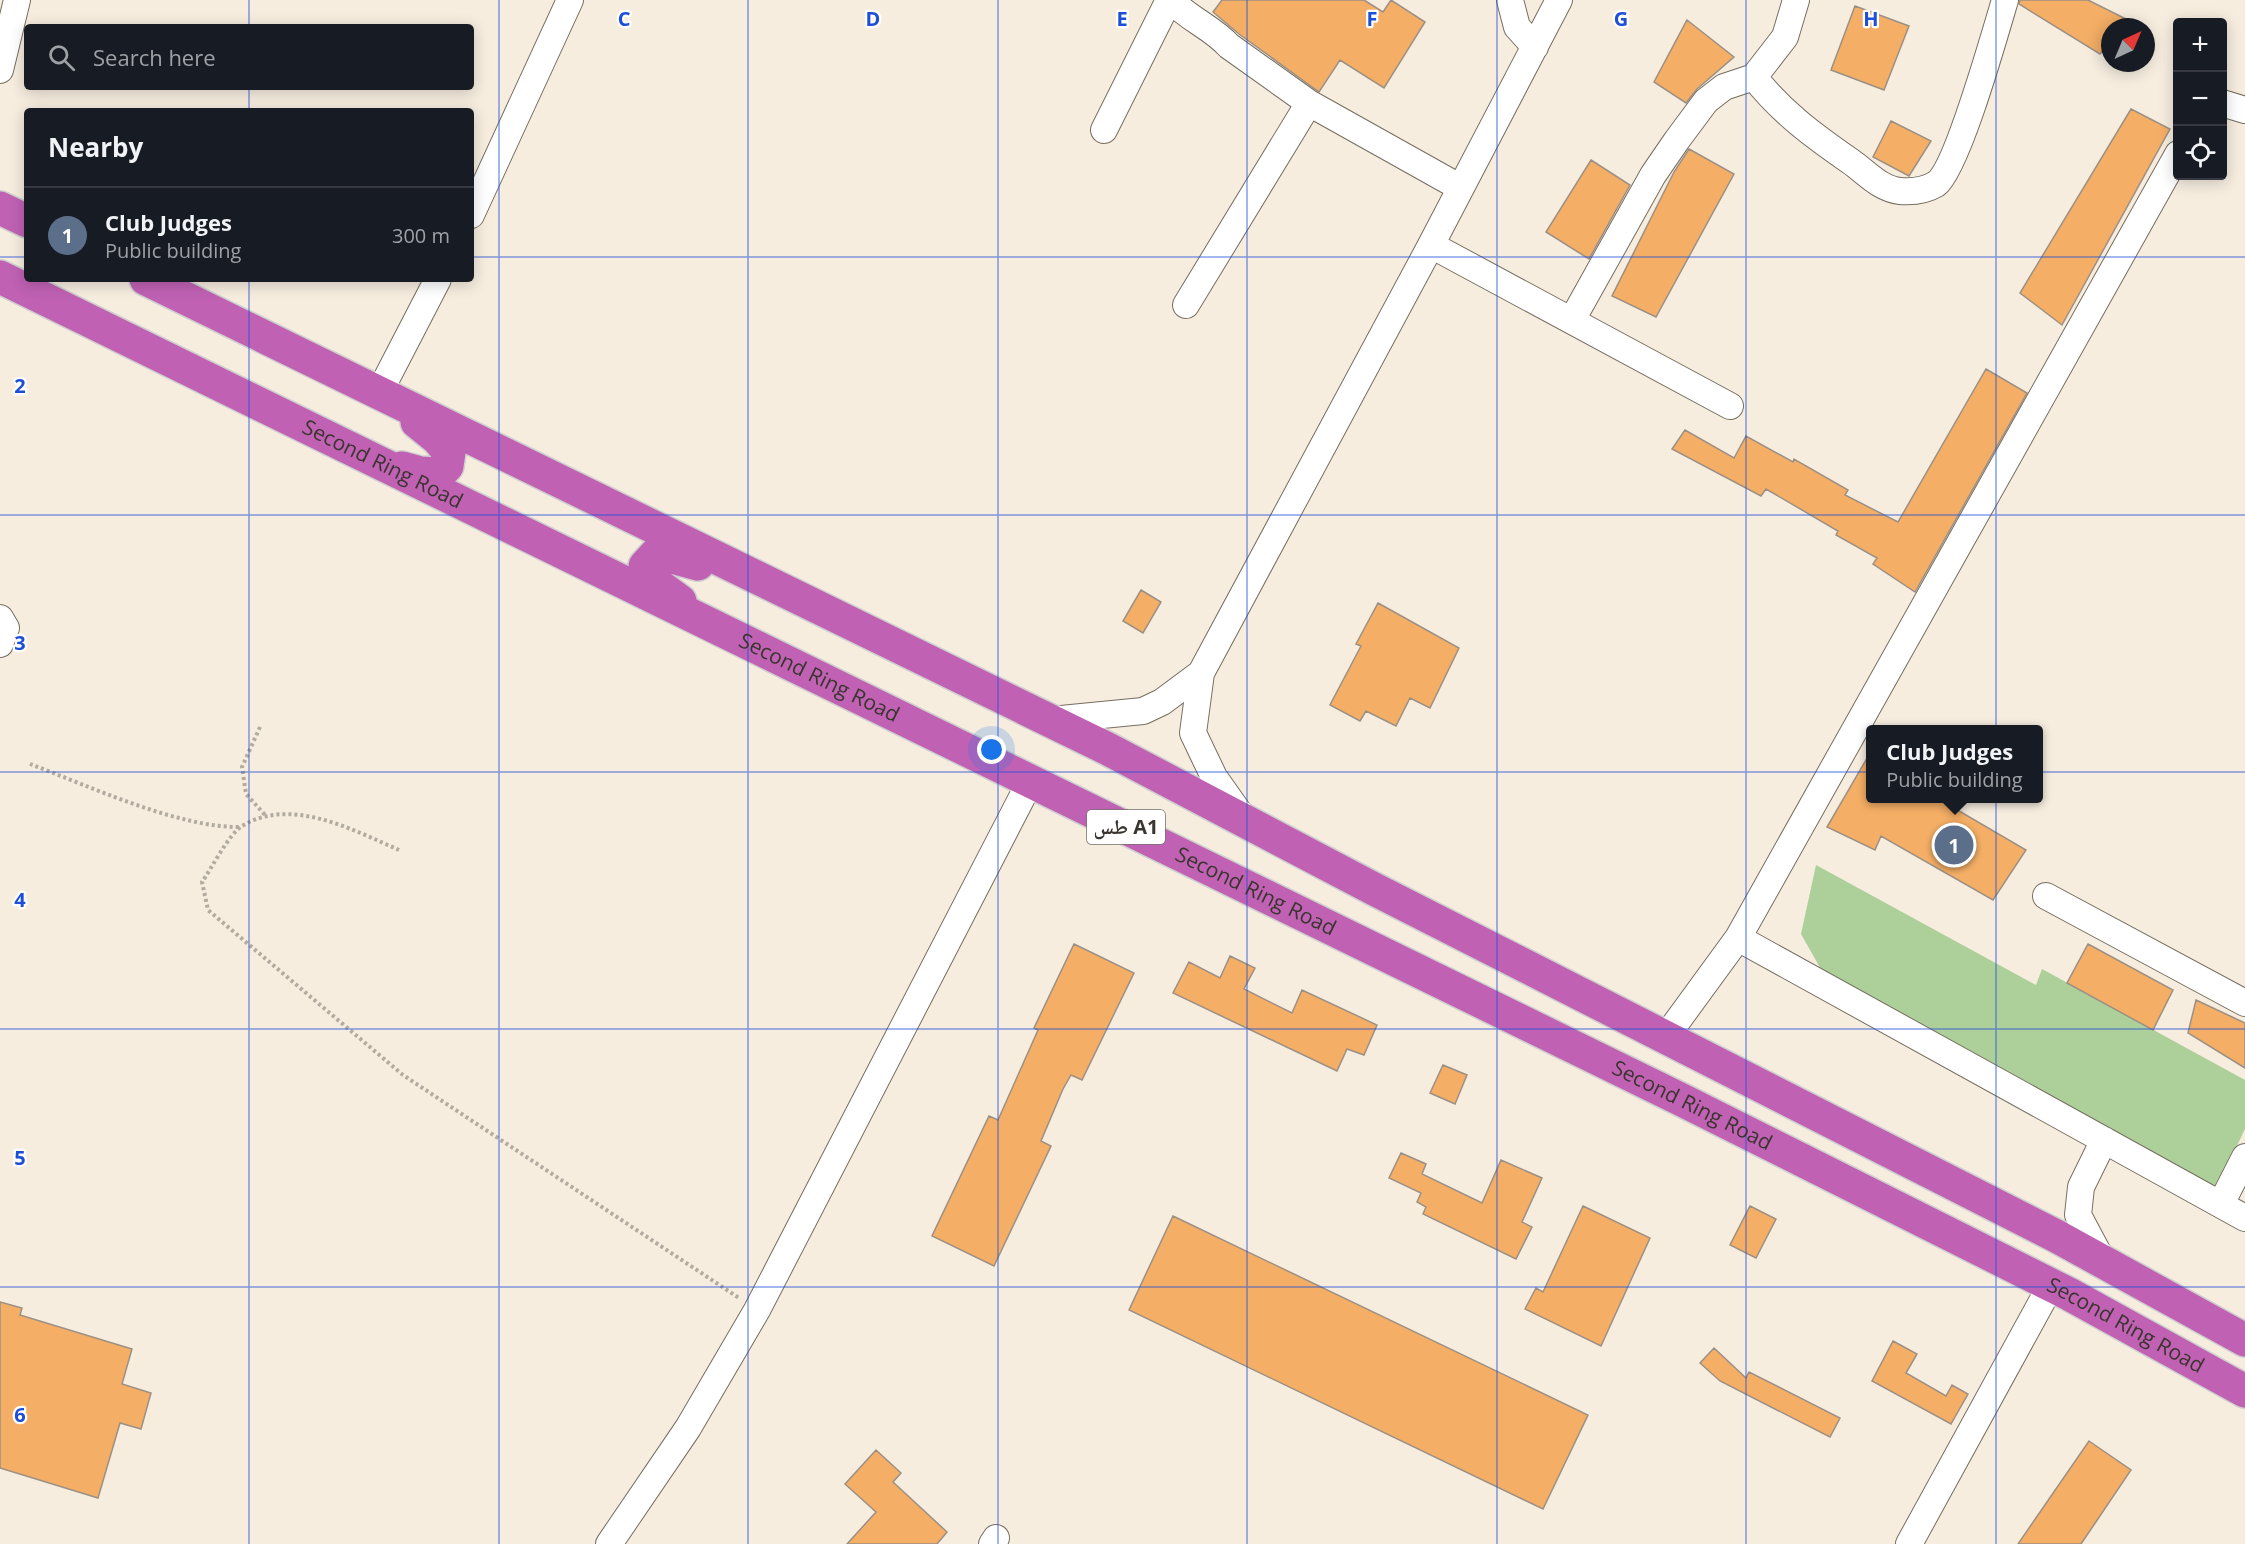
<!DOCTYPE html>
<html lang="en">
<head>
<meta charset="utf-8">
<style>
	body { margin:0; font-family:"Open Sans","Noto Naskh Arabic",sans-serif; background:#242831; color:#f1f3f6 }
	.controls { position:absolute; right:18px; top:18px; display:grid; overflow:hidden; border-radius:6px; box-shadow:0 3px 15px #0003 }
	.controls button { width:54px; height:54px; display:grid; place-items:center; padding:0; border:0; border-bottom:2px solid #363941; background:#171b24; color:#f1f3f6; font:30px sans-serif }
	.compass { position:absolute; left:2101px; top:18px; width:54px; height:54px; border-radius:50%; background:#171b24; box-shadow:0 3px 15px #0003; rotate:44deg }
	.you { position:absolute; left:992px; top:750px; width:21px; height:21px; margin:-15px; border:4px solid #fff; border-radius:50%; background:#1a73e8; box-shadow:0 0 0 9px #1a73e833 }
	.badge { display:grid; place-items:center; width:39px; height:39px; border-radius:50%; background:#8c9099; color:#fff; font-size:20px; font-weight:700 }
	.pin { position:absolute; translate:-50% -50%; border:3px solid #fff; box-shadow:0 2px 6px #0006 }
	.popup { position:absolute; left:1866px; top:725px; width:177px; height:78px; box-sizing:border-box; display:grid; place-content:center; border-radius:6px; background:#171b24; filter:drop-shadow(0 2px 4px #0005); font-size:20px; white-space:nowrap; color:#9ea1a6 }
	.popup b { font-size:22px; color:#f1f3f6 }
	.popup::after { content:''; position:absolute; left:50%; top:100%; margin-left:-12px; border:12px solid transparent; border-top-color:#171b24 }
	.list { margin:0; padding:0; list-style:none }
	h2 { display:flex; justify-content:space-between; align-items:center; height:78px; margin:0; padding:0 24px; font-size:26px }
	h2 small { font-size:20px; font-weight:400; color:#9ea1a6 }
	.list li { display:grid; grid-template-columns:39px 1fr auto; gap:18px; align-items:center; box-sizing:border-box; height:96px; padding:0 24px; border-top:2px solid #363941 }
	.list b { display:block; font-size:22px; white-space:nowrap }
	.list p { margin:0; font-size:20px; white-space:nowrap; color:#9ea1a6 }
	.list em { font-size:20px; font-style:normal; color:#9ea1a6 }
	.icon { flex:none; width:33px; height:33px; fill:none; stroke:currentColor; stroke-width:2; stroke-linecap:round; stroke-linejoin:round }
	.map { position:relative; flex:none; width:2245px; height:1544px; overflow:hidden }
	.search { position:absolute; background:#171b24; box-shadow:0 3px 15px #0003; left:24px; top:24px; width:450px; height:66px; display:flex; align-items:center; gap:15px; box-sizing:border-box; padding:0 21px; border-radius:6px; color:#9ea1a6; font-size:22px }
	.panel { position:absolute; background:#171b24; box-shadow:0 3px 15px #0003; left:24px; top:108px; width:450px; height:174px; border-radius:6px }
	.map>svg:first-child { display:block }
	.green { fill:#adcf99 }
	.building { fill:#f4ae65; stroke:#9c9085; stroke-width:1.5 }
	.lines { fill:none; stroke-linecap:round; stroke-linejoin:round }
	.minor-casing { stroke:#766e61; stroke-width:28 }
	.highway-casing { stroke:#cfcfcd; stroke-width:36 }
	.path { stroke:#b2aba0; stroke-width:4; stroke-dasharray:3 3; stroke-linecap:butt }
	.minor { stroke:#fff; stroke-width:26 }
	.highway { stroke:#c061b4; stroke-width:33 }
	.grid { fill:none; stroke:#1d4ed8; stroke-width:1.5; stroke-opacity:0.55 }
	.labels { text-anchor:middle; stroke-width:4.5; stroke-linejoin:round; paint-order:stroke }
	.shield { fill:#fff; stroke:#74726d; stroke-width:1.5 }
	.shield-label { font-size:20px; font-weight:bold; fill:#39352f }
	.street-label { font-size:21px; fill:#39352f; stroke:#fff }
	.grid-label { font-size:20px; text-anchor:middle; font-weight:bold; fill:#1d4ed8; stroke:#fff; stroke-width:4.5; stroke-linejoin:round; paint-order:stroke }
</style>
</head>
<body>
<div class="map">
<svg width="2245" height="1544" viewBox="0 0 2245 1544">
	<rect width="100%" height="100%" fill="#f6eddf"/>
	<path class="green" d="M1816 865 2036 985 2042 969 2245 1080V1129L2218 1185 2207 1188 1827 980 1801 934Z"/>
	<path class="building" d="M1222 0H1364L1383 12 1391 0 1425 22 1384 88 1340 60 1319 92 1239 34 1213 12Z
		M2020 0H2088L2142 27H2110V43L2100 54 2019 4Z
		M1855 6 1909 26 1884 90 1831 70Z
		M1687 20 1734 57 1697 89 1686 103 1654 82Z
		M2131 109 2170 129 2062 325 2020 293Z
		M1891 121 1931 141 1909 176 1873 157Z
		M1689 149 1734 174 1656 317 1612 296 1674 172Z
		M1591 160 1630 185 1589 259 1546 232Z
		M1986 369 2027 393 1915 592 1873 564 1877 558 1836 535 1838 531 1766 489 1761 496 1672 449 1685 430 1734 458 1746 436 1793 462 1794 459 1848 490 1845 495 1898 522Z
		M1141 590 1161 602 1143 633 1123 621Z
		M1378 603 1459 648 1430 708 1410 698 1396 726 1366 711 1360 721 1330 705 1361 646 1356 644Z
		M1870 753V798H1937L2026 850 1993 900 1881 836 1875 850 1827 827Z
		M1074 944 1134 973 1082 1080 1071 1075 1063 1089 1041 1141 1051 1146 994 1266 932 1236 989 1116 998 1120 1038 1030 1034 1028Z
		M2088 944 2173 990 2153 1030 2067 983Z
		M1230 956 1255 968 1244 989 1292 1013 1302 990 1377 1025 1364 1055 1347 1049 1337 1071 1173 993 1189 962 1220 978Z
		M2196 1000 2245 1023V1068L2188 1033Z
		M1443 1065 1467 1075 1455 1104 1430 1093Z
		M1401 1153 1426 1164 1422 1174 1482 1203 1501 1160 1542 1178 1522 1222 1532 1227 1516 1259 1423 1214 1426 1207 1417 1202 1421 1193 1389 1178Z
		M1583 1206 1650 1238 1601 1346 1525 1309 1536 1288 1543 1292Z
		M1750 1206 1776 1219 1756 1258 1730 1245Z
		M1173 1216 1588 1415 1543 1509 1129 1310Z
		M0 1302 22 1308 20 1315 132 1349 122 1384 151 1393 141 1429 120 1423 98 1498 0 1468Z
		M1893 1341 1917 1354 1906 1373 1946 1396 1952 1385 1968 1394 1951 1424 1872 1381Z
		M1714 1348 1746 1378 1749 1372 1840 1418 1830 1437 1720 1381 1700 1363Z
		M2089 1441 2131 1470 2081 1544H2018Z
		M876 1450 901 1473 893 1482 947 1532 937 1544H847L876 1512 845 1484Z"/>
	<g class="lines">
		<g class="minor-casing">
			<path id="minor" d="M1171 0C1188 19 1212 27 1229 46L1309 103
				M1510 0 1517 27 1535 47
				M0 70 17 0
				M1754 77C1781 112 1814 136 1850 161 1866 172 1880 189 1900 191 1912 192 1926 190 1936 184 1957 169 1996 30 2005 0
				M2222 103 2245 110
				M1104 130 1169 0
				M471 215 570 0
				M1431 245 1730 406
				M1186 305 1309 103 1461 188
				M1572 320 1653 175 1677 140 1706 101 1724 87 1754 77 1785 37 1796 0
				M379 393 438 279
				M0 618 6 628 0 644
				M1201 673 1193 733 1214 777 1243 818
				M1051 720 1143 711 1162 702 1201 673 1431 245 1559 0
				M2046 896 2245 1003
				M1738 938 2245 1218
				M1665 1038 1738 938 2178 154
				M2221 1204 2245 1157
				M2103 1262 2078 1215 2081 1187 2104 1140
				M609 1544 688 1428 757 1310 1031 780
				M992 1544 996 1538
				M1909 1544 2051 1285"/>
		</g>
		<g class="highway-casing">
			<g id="highway">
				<path d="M0 208 27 221"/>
				<path id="s1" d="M0 277 1682 1100 2069 1294 2245 1391"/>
				<path d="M146 279 1106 748 1374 889 2058 1237 2245 1340"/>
				<path d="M402 468 420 473 439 474 447 466 449 452 438 439 417 422"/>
				<path d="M680 601 654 582 645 566 657 553 698 564"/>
			</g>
		</g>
		<path class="path" d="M260 727 242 767 246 794 266 816
			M30 764C89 786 179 828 240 827
			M399 850C353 830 291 796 242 826 229 834 211 869 202 882L208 910 403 1075 739 1298"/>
		<use href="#minor" class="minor"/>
		<use href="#highway" class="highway"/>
	</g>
	<path class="grid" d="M249 0V27M499 0V1544M748 0V1544M998 0V1544M1247 0V1544M1497 0V1544M1746 0V1544M1996 0V1544M249 87V111M0 257H27M471 257H2245M249 279V1544M0 515H2245M0 772H2245M0 1029H2245M0 1287H2245"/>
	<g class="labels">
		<rect class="shield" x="1087" y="810" width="78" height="34" rx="4.5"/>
		<g class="shield-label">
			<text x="1126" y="834">طس A1</text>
		</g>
		<g class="street-label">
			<text dy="7" stroke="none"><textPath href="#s1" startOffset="426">Second Ring Road</textPath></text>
			<text dy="7" stroke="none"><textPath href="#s1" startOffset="912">Second Ring Road</textPath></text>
			<text dy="7" stroke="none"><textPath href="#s1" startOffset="1398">Second Ring Road</textPath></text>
			<text dy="7" stroke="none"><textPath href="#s1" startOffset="1884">Second Ring Road</textPath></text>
			<text dy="7" stroke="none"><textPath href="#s1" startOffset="2370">Second Ring Road</textPath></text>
		</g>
	</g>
	<g class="grid-label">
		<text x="624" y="26">C</text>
		<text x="873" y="26">D</text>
		<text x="1122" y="26">E</text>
		<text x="1372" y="26">F</text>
		<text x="1621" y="26">G</text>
		<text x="1871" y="26">H</text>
		<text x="20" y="393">2</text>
		<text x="20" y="650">3</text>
		<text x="20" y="907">4</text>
		<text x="20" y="1165">5</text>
		<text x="20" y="1422">6</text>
	</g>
</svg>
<div class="controls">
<button>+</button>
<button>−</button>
<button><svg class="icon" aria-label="locate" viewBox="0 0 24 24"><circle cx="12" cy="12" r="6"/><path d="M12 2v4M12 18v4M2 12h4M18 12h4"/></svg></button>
</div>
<svg class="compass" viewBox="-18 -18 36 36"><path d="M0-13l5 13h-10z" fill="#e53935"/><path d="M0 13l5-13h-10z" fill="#9ea1a6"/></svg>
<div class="you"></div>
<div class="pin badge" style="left:1954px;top:845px;background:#5c6f8a">1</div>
<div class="popup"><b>Club Judges</b>Public building</div>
<div class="search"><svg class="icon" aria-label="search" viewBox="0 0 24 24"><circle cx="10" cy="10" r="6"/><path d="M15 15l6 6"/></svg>Search here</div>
<section class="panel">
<h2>Nearby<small></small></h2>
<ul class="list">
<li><span class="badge" style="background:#5c6f8a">1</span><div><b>Club Judges</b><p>Public building</p></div><em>300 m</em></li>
</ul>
</section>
</div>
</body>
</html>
